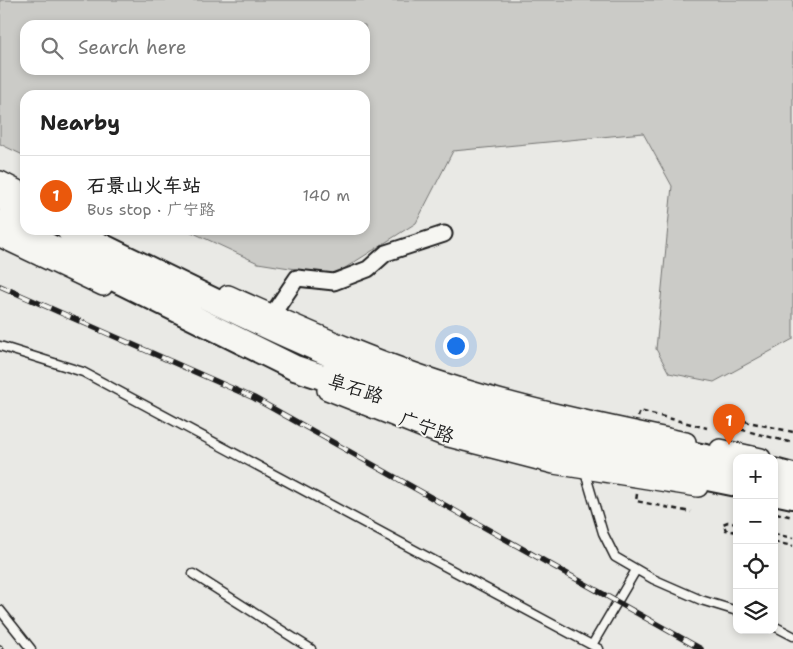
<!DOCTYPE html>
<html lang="en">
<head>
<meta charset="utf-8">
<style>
	body { margin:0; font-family:"Shantell Sans","LXGW WenKai TC",sans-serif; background:#f2f2f2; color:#222 }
	.controls { position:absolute; right:15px; bottom:15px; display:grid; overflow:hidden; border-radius:10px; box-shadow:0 2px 8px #0003 }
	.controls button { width:45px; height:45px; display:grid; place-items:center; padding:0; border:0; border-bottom:1px solid #e0e0e0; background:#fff; color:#222; font:25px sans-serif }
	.you { position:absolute; left:455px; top:345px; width:18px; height:18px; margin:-12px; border:4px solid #fff; border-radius:50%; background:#1a73e8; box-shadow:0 0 0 8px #1a73e833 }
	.badge { display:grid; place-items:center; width:32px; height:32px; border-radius:50%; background:#ea580c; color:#fff; font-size:16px; font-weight:700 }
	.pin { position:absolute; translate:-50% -41px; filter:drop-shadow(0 1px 2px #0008) }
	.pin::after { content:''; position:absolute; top:26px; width:18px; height:15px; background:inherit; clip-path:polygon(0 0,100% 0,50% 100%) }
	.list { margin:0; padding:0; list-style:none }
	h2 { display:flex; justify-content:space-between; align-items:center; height:65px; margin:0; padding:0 20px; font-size:21px }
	h2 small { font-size:16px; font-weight:400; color:#767676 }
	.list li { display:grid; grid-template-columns:32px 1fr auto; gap:15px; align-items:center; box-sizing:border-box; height:80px; padding:0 20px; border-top:1px solid #e0e0e0 }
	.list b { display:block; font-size:19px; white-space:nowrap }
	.list p { margin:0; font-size:16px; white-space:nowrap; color:#767676 }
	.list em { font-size:16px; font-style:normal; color:#767676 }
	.icon { flex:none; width:28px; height:28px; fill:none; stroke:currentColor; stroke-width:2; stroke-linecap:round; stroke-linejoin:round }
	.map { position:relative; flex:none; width:793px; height:649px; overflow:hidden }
	.search { position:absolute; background:#fff; box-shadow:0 2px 8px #0003; left:20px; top:20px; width:350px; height:55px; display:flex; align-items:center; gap:12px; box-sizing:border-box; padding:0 18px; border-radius:15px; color:#767676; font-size:19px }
	.panel { position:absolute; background:#fff; box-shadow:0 2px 8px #0003; left:20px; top:90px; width:350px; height:145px; border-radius:15px }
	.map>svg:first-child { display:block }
	.green { fill:#cbcbc7; stroke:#747472; fill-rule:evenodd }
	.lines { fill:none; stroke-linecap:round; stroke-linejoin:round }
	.service-casing { stroke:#1c1c1c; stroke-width:11 }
	.minor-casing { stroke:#1c1c1c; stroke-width:19 }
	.tertiary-casing { stroke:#1c1c1c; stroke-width:22 }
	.trunk-casing { stroke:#1c1c1c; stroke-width:28 }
	.path { stroke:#1c1c1c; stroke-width:2.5; stroke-dasharray:5 4; stroke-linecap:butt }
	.service { stroke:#f6f6f2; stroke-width:8 }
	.minor { stroke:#f6f6f2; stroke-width:15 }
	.tertiary { stroke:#f6f6f2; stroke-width:19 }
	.trunk { stroke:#f6f6f2; stroke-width:24 }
	.rail-casing { stroke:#1c1c1c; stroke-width:5.5 }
	.rail { stroke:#f6f6f2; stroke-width:4; stroke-dasharray:11; stroke-linecap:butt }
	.labels { text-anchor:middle; stroke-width:4; stroke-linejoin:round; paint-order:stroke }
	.street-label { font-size:19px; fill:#1c1c1c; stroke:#f6f6f2 }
</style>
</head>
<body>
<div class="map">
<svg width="793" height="649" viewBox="0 0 793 649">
	<rect width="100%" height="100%" fill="#e9e9e5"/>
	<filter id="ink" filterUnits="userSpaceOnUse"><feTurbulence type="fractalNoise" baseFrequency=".02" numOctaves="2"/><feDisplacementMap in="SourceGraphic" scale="10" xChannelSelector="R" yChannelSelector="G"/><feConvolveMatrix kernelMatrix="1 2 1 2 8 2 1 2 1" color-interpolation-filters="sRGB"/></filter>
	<g filter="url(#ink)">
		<path class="green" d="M0 0H793V339L714 382 669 373 656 349 672 186 643 133 453 151 416 223 334 275 258 263 187 230H365V95H25V156L0 144ZM25 25H365V70H25Z"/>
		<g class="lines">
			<g class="service-casing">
				<path id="service" d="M0 346 83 372 599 649
					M584 469 603 533 615 557 653 579 701 600 737 611
					M193 574 311 649
					M0 610 31 649
					M774 626 793 636
					M592 645 636 570"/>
			</g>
			<g class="minor-casing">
				<path id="minor" d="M272 315 297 278 334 282 368 269 386 253 444 234"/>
			</g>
			<g class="tertiary-casing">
				<path id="tertiary" d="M0 181 25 194
					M0 237 103 286
					M228 295C304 329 381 364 461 388 535 411 611 426 686 442
					M327 390 441 435 554 464 698 487
					M720 449 761 458"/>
			</g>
			<g class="trunk-casing">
				<path id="trunk" d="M0 197 25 209
					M0 222 295 368 447 418 560 448 737 484
					M69 230C195 291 319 357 452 401 545 431 642 444 737 463
					M774 471 793 476
					M774 492 793 496"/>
			</g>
			<path class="path" d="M638 417 640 411 707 428
				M793 432 722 416 716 419 720 424 793 443
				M637 494 636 501 691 512
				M776 513 793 517
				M737 524 728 522 723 524 726 530 737 532
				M774 534 793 538
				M774 542 793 546"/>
			<use href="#service" class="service"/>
			<use href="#minor" class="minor"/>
			<use href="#tertiary" class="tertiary"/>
			<use href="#trunk" class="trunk"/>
			<g class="rail-casing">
				<path id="rail" d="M0 286 254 398 701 649
					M0 647 1 649"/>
			</g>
			<use href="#rail" class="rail"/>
		</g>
	</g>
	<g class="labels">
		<g class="street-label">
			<text transform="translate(356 388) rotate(18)" y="7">阜石路</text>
			<text transform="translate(427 427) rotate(20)" y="7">广宁路</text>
		</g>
	</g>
</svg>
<div class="controls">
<button>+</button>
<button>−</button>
<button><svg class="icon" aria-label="locate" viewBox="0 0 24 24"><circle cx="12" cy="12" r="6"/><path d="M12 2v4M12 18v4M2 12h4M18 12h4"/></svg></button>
<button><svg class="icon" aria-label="layers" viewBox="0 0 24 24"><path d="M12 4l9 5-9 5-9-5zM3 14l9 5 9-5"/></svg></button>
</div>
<div class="you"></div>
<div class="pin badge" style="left:729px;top:445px">1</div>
<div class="search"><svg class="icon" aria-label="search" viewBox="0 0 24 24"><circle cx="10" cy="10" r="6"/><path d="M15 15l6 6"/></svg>Search here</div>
<section class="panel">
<h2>Nearby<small></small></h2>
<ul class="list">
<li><span class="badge">1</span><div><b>石景山火车站</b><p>Bus stop · 广宁路</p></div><em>140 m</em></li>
</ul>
</section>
</div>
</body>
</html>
